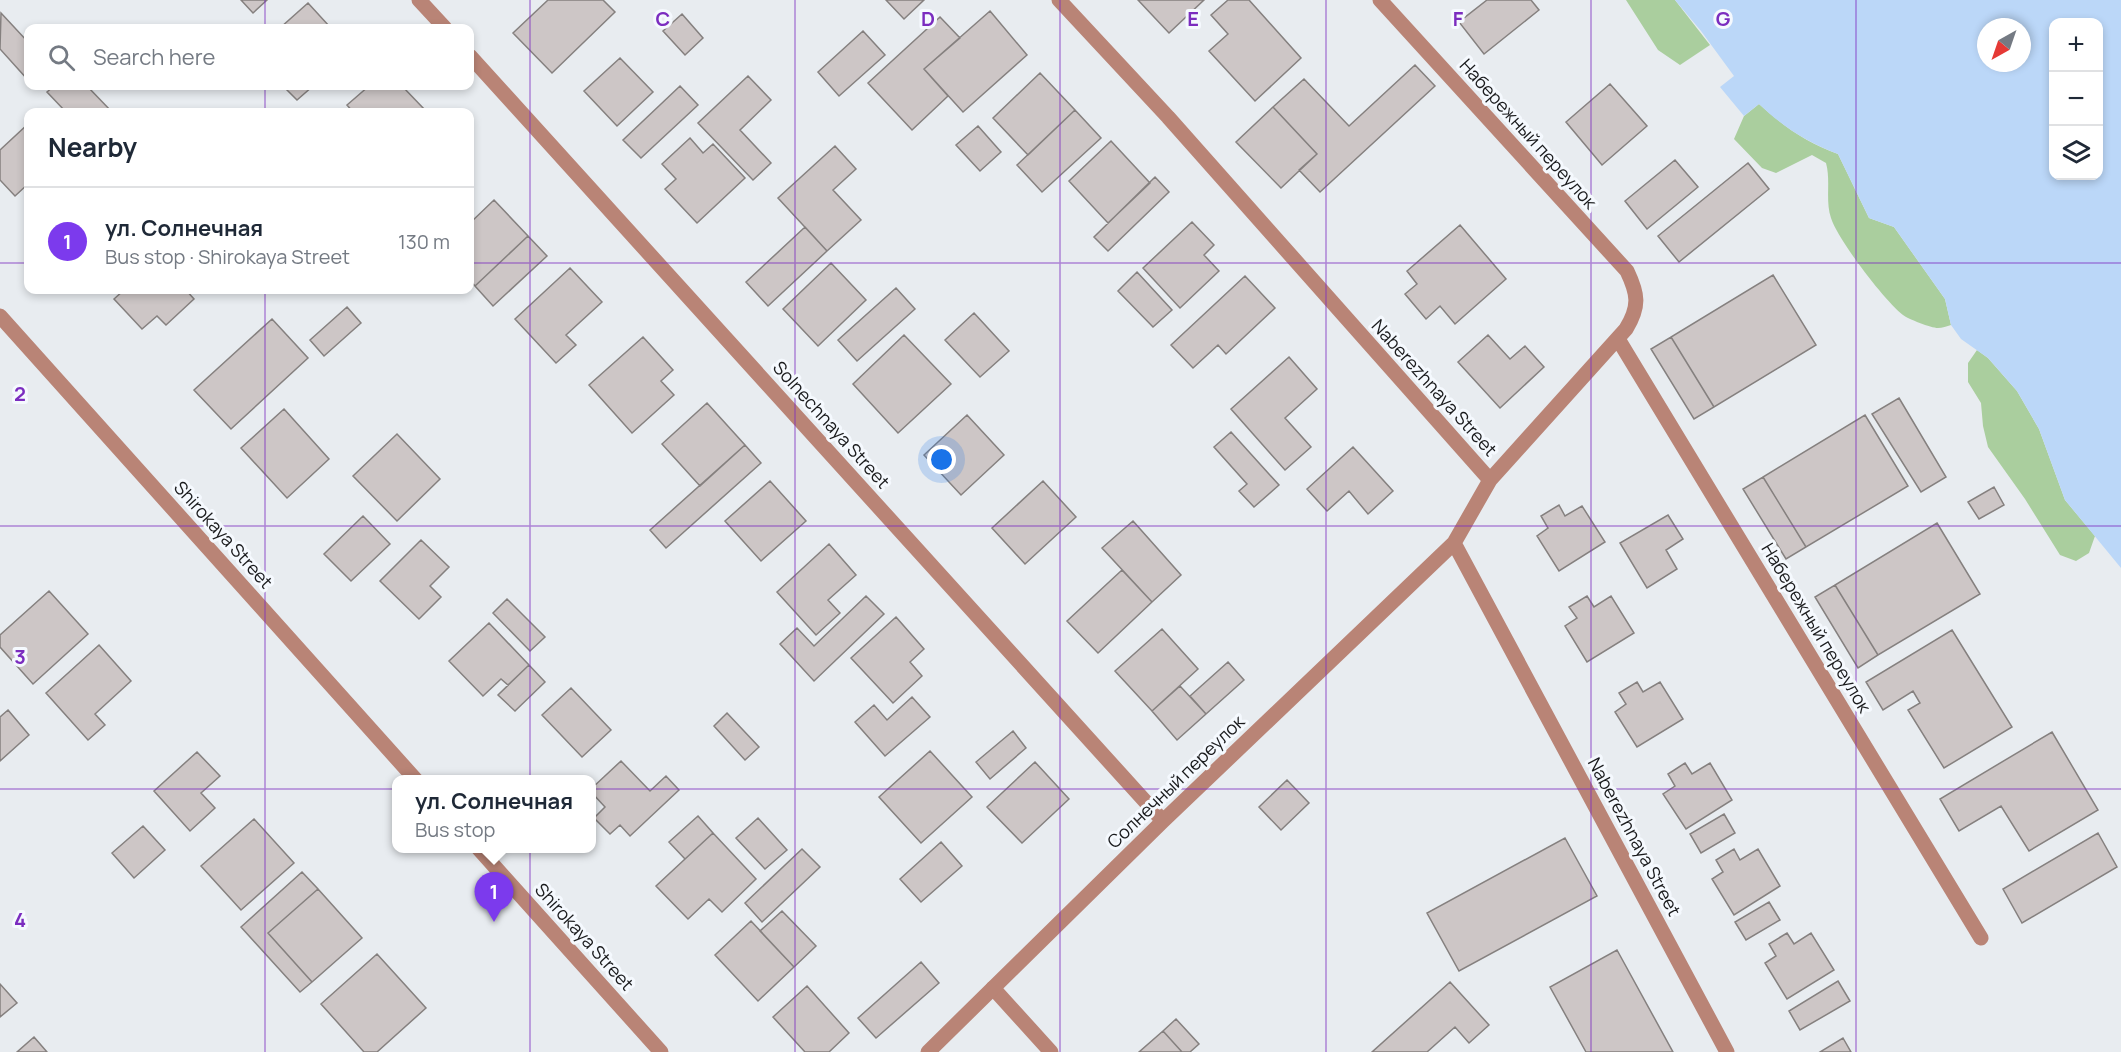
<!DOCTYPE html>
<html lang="en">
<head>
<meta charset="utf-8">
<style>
	body { margin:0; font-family:Manrope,sans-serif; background:#f6f6f7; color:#1f2937 }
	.controls { position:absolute; right:18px; top:18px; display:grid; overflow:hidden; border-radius:12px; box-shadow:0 3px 9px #0003 }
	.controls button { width:54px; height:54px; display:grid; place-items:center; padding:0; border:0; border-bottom:2px solid #e0e1e3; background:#fff; color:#1f2937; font:30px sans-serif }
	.compass { position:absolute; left:1977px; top:18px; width:54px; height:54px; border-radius:50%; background:#fff; box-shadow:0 3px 9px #0003; rotate:220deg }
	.you { position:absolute; left:942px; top:460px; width:21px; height:21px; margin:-15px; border:4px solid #fff; border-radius:50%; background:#1a73e8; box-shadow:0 0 0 9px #1a73e833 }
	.badge { display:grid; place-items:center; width:39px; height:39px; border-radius:50%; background:#7c3aed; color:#fff; font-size:20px; font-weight:700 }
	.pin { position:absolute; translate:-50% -50px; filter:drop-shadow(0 2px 3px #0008) }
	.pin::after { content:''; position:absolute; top:32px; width:21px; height:18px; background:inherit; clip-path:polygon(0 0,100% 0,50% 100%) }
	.popup { position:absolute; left:392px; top:775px; width:204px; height:78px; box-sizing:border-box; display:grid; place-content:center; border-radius:12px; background:#fff; filter:drop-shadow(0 2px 4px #0005); font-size:20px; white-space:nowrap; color:#747a83 }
	.popup b { font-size:22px; color:#1f2937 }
	.popup::after { content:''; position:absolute; left:50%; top:100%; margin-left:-12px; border:12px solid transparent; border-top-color:#fff }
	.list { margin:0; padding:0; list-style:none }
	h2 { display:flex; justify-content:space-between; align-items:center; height:78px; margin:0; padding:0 24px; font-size:26px }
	h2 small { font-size:20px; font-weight:400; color:#747a83 }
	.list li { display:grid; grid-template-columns:39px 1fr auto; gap:18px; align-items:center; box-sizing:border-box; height:108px; padding:0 24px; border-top:2px solid #e0e1e3 }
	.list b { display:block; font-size:22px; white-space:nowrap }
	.list p { margin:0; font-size:20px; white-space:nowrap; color:#747a83 }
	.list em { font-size:20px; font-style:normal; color:#747a83 }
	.icon { flex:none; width:33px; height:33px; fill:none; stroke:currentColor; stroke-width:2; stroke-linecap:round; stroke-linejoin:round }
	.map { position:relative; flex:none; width:2121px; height:1052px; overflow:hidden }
	.search { position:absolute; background:#fff; box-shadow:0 3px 9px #0003; left:24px; top:24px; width:450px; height:66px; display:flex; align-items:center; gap:15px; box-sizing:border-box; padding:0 21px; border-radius:12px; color:#747a83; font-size:22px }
	.panel { position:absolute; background:#fff; box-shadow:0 3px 9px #0003; left:24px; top:108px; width:450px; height:186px; border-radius:12px }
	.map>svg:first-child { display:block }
	.green { fill:#aace9e }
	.water { fill:#bbd7f8; fill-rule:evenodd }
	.building { fill:#cdc6c6; stroke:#85807f; stroke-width:1.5 }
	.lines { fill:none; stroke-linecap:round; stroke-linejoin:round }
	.service { stroke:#b98476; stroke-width:15 }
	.minor { stroke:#b98476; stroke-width:15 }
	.tertiary { stroke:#b98476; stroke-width:15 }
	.grid { fill:none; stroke:#7b2cbf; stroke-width:1.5; stroke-opacity:0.55 }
	.labels { text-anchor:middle; stroke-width:6; stroke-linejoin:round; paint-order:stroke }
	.street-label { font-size:18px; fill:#191a1c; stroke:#f5f9fe }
	.grid-label { font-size:20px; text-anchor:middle; font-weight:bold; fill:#7b2cbf; stroke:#f5f9fe; stroke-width:6; stroke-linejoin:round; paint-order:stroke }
</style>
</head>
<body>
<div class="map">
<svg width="2121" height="1052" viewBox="0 0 2121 1052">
	<rect width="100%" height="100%" fill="#e8ecf0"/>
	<path class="green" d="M1626 0H1675L1710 45 1680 65 1658 50Z
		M1759 104C1783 126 1807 143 1838 154L1869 218 1894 227 1945 299 1951 325C1947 326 1942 328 1938 328 1931 328 1908 319 1903 315 1884 300 1838 240 1831 218 1825 200 1831 181 1826 163L1812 155 1776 173 1762 168 1734 139 1744 116Z
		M1977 350 1988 358 2017 391 2039 429 2065 500 2095 536 2089 553 2076 561 2060 555 2025 499 1988 447 1983 426 1981 403 1968 382V363Z"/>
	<path class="water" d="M1675 0H2121V568L2065 500 2039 429 2017 391 1988 358 1961 339 1951 325 1945 299 1894 227 1869 218 1838 154C1808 143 1783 127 1759 104L1744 116 1720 87 1734 76 1701 31ZM2054 22H2098V176H2054ZM1986 27H2022V63H1986Z"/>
	<path class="building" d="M241 0H267L253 13Z
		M548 0H603L615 12 552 73 513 33Z
		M886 0H924L904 19Z
		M1138 0H1204L1169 33Z
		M1228 0H1249L1301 58 1255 101 1209 51 1228 34 1211 15Z
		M1487 0H1531L1539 10 1484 54 1459 22Z
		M308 3 330 27 280 28Z
		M990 11 1027 55 963 112 924 69Z
		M1 13 28 42V80L0 49Z
		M682 14 703 38 685 55 663 31Z
		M940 17 960 38 924 69 948 96 912 130 868 83Z
		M863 31 885 55 839 96 818 72Z
		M620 58 653 92 617 126 584 91Z
		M1415 65 1435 86 1320 192 1299 170 1317 154 1273 107 1304 79 1349 126Z
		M1040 73 1075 110 1028 155 993 118Z
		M748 76 771 100 740 130 771 163 753 180 698 123Z
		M1610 84 1647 126 1602 165 1566 122Z
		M54 86H87L112 112H66L47 92Z
		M283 86H313L297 100Z
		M369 86H402L424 109 420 112H353L347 105Z
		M680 86 698 105 641 158 623 140Z
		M1273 107 1317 154 1281 188 1236 142Z
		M1075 110 1101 138 1042 192 1017 165Z
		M28 124V184L15 196 0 180V150Z
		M978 126 1001 152 980 171 956 145Z
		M690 138 703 153 713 144 745 178 697 223 665 189 676 179 662 164Z
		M1111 141 1150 183 1108 223 1069 181Z
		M835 146 856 169 833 190 861 220 827 251 778 198Z
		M1675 160 1698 187 1647 229 1625 201Z
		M1748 163 1769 189 1679 262 1658 236Z
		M1155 177 1169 192 1108 251 1094 237Z
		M494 200 528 236 475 286 470 280V223Z
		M1192 222 1214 245 1204 255 1219 271 1180 308 1143 268Z
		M1460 225 1506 279 1455 324 1440 306 1426 319 1405 294 1417 284 1407 271Z
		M805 227 827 251 768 306 746 282Z
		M528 236 547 256 493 306 475 286Z
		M831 263 866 300 818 346 783 309Z
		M570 268 602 302 566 335 576 345 556 363 515 319Z
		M1137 272 1172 310 1153 327 1118 291Z
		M1773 275 1816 345 1714 407 1671 337Z
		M1245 276 1275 308 1226 354 1218 345 1193 368 1171 345Z
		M896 288 915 309 857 361 838 340Z
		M124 290H186L194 299 166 325 157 316 142 329 114 299Z
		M347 307 361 323 324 356 310 340Z
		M974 313 1009 351 980 377 945 340Z
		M272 319 308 358 231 429 194 390Z
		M904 335 951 384 898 433 853 384Z
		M1488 335 1510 359 1525 346 1544 367 1500 408 1458 362Z
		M643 337 673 370 661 381 674 395 632 433 589 385Z
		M1671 337 1714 407 1694 419 1651 349Z
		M1289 357 1317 389 1285 418 1311 447 1285 470 1231 409Z
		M1899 398 1946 477 1921 492 1872 414Z
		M707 403 745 445 700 486 662 444Z
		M284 409 329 459 287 498 241 448Z
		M967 415 1004 455 961 495 924 455Z
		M1865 415 1908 486 1806 547 1763 477Z
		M1231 432 1279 485 1254 507 1239 491 1247 484 1214 447Z
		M397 434 440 479 397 521 353 476Z
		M745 445 761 463 666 548 650 530Z
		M1353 447 1393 491 1368 514 1349 491 1327 511 1307 489Z
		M1763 477 1806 547 1786 559 1743 489Z
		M770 481 806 521 761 561 725 521Z
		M1043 481 1076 517 1025 564 992 528Z
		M1994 487 2004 505 1979 519 1968 502Z
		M1559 505 1565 516 1582 506 1605 542 1559 571 1537 536 1548 528 1541 516Z
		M1668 515 1683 539 1666 550 1677 569 1647 588 1620 543Z
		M363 516 390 544 351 581 324 554Z
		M1133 521 1181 575 1152 602 1102 548Z
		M1937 523 1980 594 1878 655 1835 585Z
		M421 540 449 567 430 586 441 597 419 619 380 581Z
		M829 544 856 575 828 600 840 613 816 635 777 592Z
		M1122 570 1152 602 1098 653 1067 621Z
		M1835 585 1878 655 1858 668 1815 597Z
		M49 591 88 634 33 684 0 647V635Z
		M866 596 884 614 814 681 780 644 797 628 814 646Z
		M1587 596 1594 607 1611 596 1634 633 1587 662 1565 626 1577 618 1569 607Z
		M507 599 545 637 530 651 493 613Z
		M896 617 924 649 910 662 922 676 893 703 851 658Z
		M489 623 529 665 508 685 501 679 483 696 449 661Z
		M1162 629 1198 669 1152 711 1115 671Z
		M1952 630 2012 727 1944 768 1908 710 1920 703 1913 691 1883 710 1866 682Z
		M99 645 131 681 95 714 105 725 88 740 46 693Z
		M1228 662 1244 680 1206 714 1190 696Z
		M529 665 545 682 515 711 498 695Z
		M1637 682 1643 692 1660 682 1683 719 1637 747 1615 712 1626 704 1619 693Z
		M1180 686 1206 714 1177 740 1152 711Z
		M571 688 611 730 582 757 542 715Z
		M912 697 930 717 885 756 855 722 874 705 887 720Z
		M8 710 29 735 0 761V717Z
		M727 713 759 747 745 760 714 726Z
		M1013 731 1026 748 990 779 976 762Z
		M2052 732 2098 810 2029 851 2001 806 1959 831 1940 799Z
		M930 751 972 797 921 843 879 797Z
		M197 752 220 776 201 793 215 808 190 831 154 791Z
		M621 761 650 791 666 776 679 790 630 836 620 825 610 834 594 818 605 807 592 793V788Z
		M1035 762 1069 799 1022 843 987 807Z
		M1685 763 1692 774 1710 763 1732 800 1686 829 1663 794 1675 786 1668 774Z
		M1287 780 1309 803 1281 830 1259 807Z
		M1724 814 1735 833 1701 853 1690 834Z
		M698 816 713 833 685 859 669 842Z
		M758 818 787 850 765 869 736 838Z
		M254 819 294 863 241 910 201 866Z
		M143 826 165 850 134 878 112 853Z
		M713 833 756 879 722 912 709 899 688 919 656 886Z
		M2098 833 2117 867 2022 923 2003 889Z
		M1565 838 1597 896 1459 971 1427 913Z
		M941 842 962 866 921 902 900 879Z
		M802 849 820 867 762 922 745 903Z
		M1734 849 1740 860 1758 849 1780 886 1734 915 1712 879 1723 872 1716 860Z
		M302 872 318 889 268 933 312 982 300 992 241 927Z
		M318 889 362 938 312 982 268 933Z
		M1769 902 1780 920 1746 940 1735 922Z
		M782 911 816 946 794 967 760 931Z
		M751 921 794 967 758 1001 715 955Z
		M1787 933 1794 944 1811 933 1834 970 1787 999 1765 963 1776 956 1769 944Z
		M1617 950 1673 1052H1586L1550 987Z
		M377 954 426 1008 377 1052H364L321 1004Z
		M921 962 939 983 876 1038 858 1018Z
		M1838 981 1850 1001 1800 1030 1789 1011Z
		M1450 982 1489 1025 1469 1043 1455 1027 1427 1052H1372Z
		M0 984 17 1003 0 1017Z
		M807 986 849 1033 829 1052H805L773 1017Z
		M1176 1019 1199 1044 1190 1052H1182L1163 1031Z
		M1163 1031 1182 1052H1139Z
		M34 1037 47 1052H17Z
		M1843 1038 1851 1052H1820Z"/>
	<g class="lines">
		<path class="service" d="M993 988 1051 1052"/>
		<path class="minor" d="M419 0 445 28
			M1059 0 1168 117 1490 480 1454 543 1727 1052
			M1380 0 1627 271C1638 294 1640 306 1626 329L1490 480
			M470 56 1163 821
			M1618 339 1981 938
			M928 1052 1163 821 1454 543"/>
		<path class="tertiary" d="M0 316 416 780
			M478 848 661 1052"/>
	</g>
	<path class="grid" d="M265 0V28M530 0V1052M795 0V1052M1060 0V1052M1326 0V1052M1591 0V1052M1856 0V1052M265 86V112M0 263H28M470 263H2121M265 290V1052M0 526H2121M0 789H2121"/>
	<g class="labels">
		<g class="street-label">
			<text transform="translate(1528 134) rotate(48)" y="6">Набережный переулок</text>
			<text transform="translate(1434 388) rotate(48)" y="6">Naberezhnaya Street</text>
			<text transform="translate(831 425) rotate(48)" y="6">Solnechnaya Street</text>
			<text transform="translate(223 535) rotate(48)" y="6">Shirokaya Street</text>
			<text transform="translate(1816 628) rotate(59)" y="6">Набережный переулок</text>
			<text transform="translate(1176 782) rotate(-44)" y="6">Солнечный переулок</text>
			<text transform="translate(1634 837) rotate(62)" y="6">Naberezhnaya Street</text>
			<text transform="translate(584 937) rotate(48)" y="6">Shirokaya Street</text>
		</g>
	</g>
	<g class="grid-label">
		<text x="663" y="26">C</text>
		<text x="928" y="26">D</text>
		<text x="1193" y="26">E</text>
		<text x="1458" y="26">F</text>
		<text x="1723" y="26">G</text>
		<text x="20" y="401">2</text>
		<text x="20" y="664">3</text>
		<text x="20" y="927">4</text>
	</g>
</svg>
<div class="controls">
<button>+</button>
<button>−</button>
<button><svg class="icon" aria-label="layers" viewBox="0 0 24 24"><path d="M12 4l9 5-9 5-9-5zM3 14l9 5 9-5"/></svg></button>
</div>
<svg class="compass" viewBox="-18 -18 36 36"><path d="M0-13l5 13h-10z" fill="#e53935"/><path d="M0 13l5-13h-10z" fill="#747a83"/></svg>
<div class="you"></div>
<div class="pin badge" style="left:494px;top:922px">1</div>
<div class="popup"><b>ул. Солнечная</b>Bus stop</div>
<div class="search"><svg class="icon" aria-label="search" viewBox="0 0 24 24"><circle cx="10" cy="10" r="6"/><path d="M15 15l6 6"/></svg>Search here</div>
<section class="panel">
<h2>Nearby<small></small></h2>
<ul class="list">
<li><span class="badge">1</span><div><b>ул. Солнечная</b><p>Bus stop · Shirokaya Street</p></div><em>130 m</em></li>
</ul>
</section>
</div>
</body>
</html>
